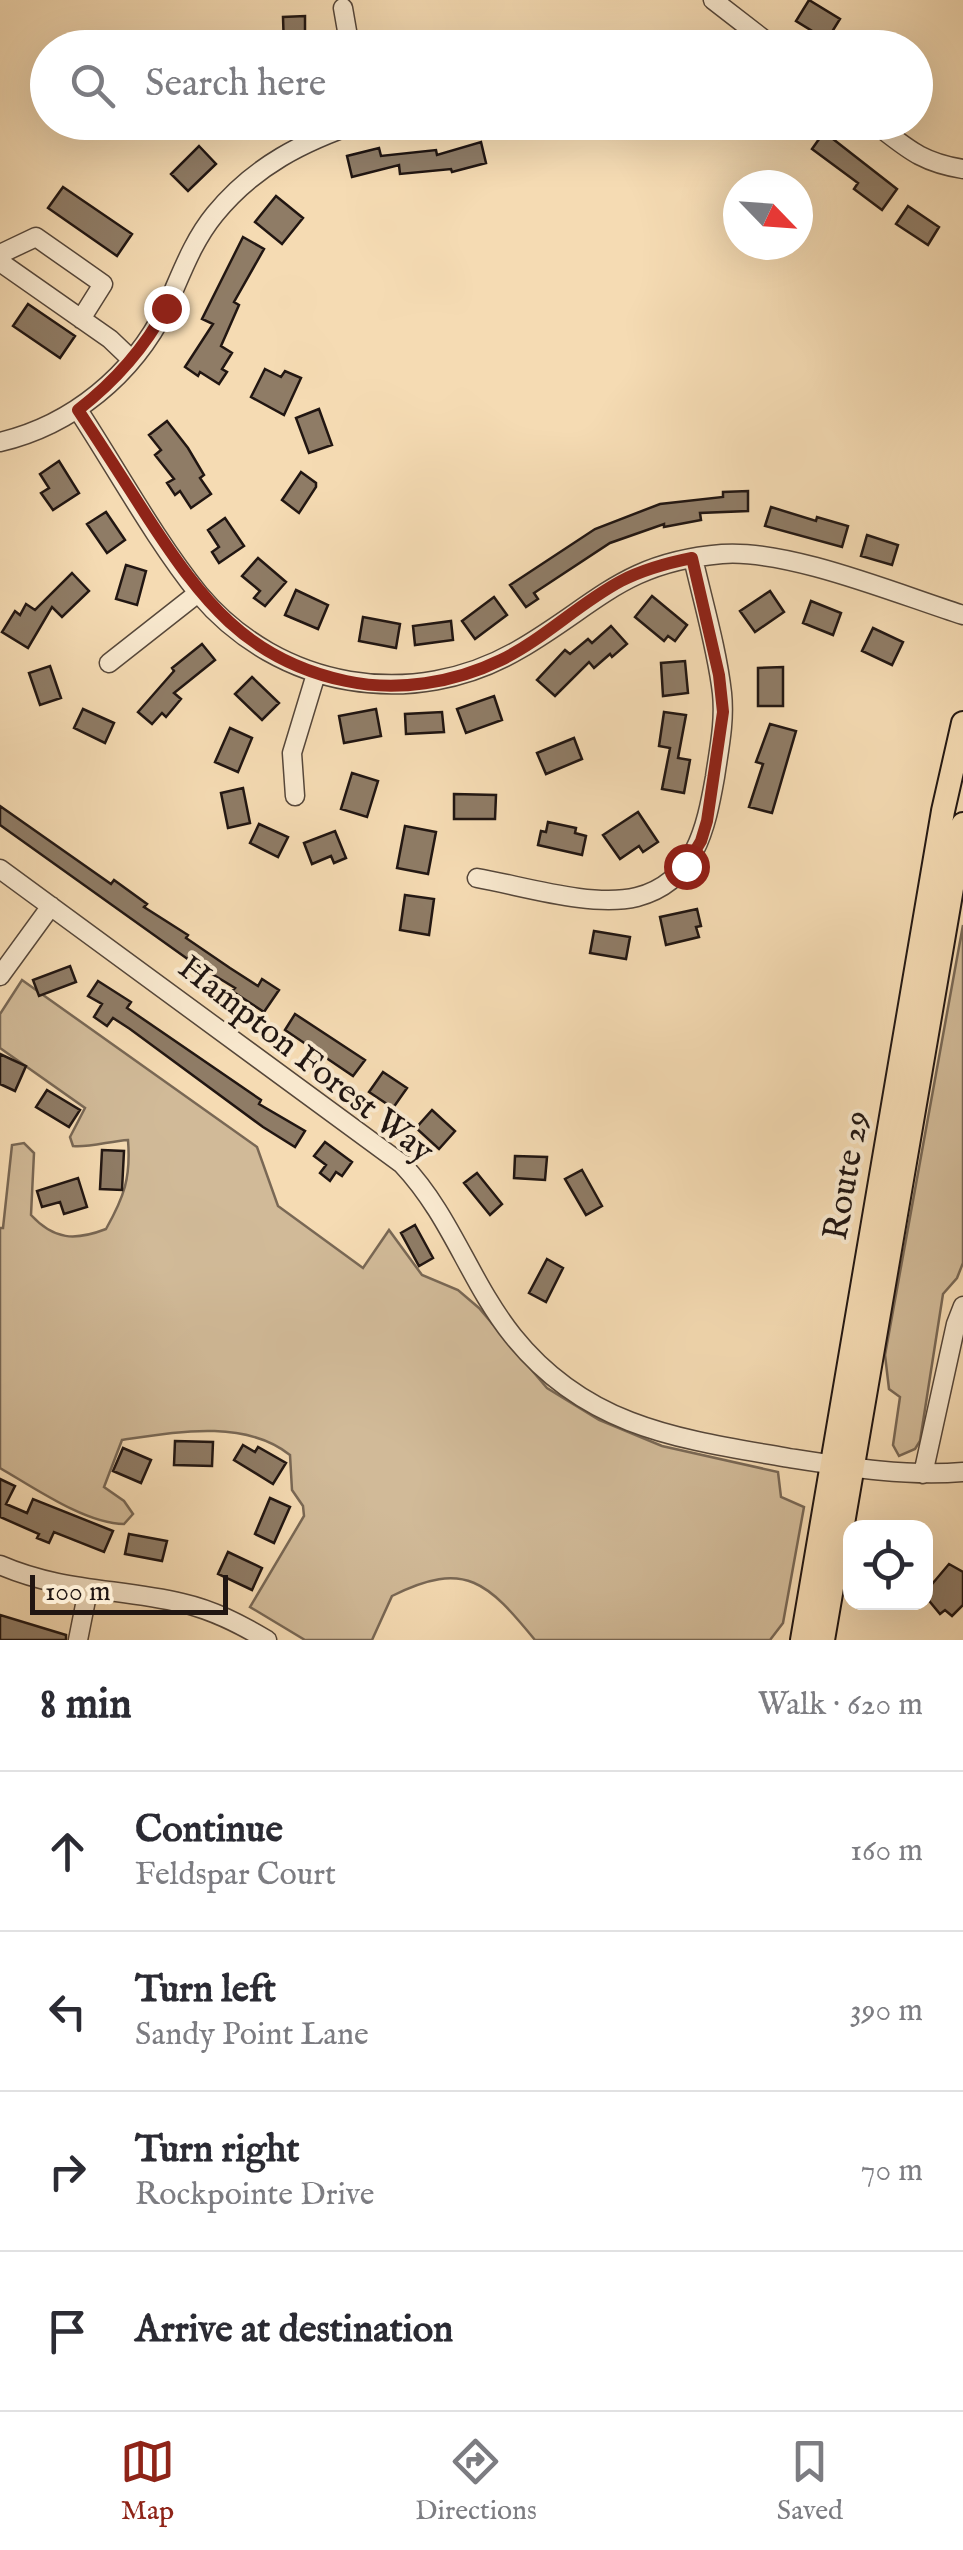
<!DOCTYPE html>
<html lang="en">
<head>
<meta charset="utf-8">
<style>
	body { margin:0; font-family:"IM FELL English",serif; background:#f7f7f7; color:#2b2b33 }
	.controls { position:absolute; right:30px; bottom:30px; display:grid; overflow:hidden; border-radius:20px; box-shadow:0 10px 40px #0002 }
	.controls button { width:90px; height:90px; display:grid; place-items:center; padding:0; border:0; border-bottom:2px solid #e1e1e2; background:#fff; color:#2b2b33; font:50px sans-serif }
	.compass { position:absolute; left:723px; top:170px; width:90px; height:90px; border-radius:50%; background:#fff; box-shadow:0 10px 40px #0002; rotate:115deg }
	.scale { position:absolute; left:30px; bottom:25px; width:198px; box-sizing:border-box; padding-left:10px; border:5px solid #211612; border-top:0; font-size:28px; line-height:35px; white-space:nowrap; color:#211612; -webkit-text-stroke:8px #f8e8ce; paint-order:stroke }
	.stop { position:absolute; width:30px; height:30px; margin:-22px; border:8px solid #8f2418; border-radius:50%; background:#fff }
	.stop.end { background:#8f2418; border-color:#fff; box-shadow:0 2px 10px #0008 }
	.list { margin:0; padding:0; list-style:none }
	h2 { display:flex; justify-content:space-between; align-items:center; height:130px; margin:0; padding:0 40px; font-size:42px }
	h2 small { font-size:32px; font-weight:400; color:#7c7c81 }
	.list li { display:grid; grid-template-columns:65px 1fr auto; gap:30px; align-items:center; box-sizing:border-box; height:160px; padding:0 40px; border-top:2px solid #e1e1e2 }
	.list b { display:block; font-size:38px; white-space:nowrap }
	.list p { margin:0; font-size:32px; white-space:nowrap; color:#7c7c81 }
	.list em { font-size:32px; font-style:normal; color:#7c7c81 }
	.icon { flex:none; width:55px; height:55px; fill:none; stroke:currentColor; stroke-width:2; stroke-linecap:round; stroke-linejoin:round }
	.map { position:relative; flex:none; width:963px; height:1640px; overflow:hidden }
	.search { position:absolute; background:#fff; box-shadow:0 10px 40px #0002; left:30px; right:30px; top:30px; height:110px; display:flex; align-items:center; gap:25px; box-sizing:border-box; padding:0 35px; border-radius:55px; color:#7c7c81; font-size:38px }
	.sheet { height:770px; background:#fff }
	nav { display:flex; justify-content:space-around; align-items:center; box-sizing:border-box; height:140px; border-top:2px solid #e1e1e2; background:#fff; font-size:28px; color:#7c7c81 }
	nav a { display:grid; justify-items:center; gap:5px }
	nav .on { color:#8f2418 }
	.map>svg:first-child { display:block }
	.green { fill:#d1ba98; stroke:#796855; stroke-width:2.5 }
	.building { fill:#8f7c66; stroke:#211612; stroke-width:2.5 }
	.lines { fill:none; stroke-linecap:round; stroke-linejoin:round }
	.minor-casing { stroke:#56473a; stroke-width:21 }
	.major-casing { stroke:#211612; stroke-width:26 }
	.minor { stroke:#f8e8ce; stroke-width:18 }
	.major { stroke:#f5dbb3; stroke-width:22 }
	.route { stroke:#8f2418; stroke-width:12 }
	.labels { text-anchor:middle; stroke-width:8; stroke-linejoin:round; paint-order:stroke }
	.street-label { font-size:35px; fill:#211612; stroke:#f8e8ce }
</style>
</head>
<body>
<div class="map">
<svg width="963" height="1640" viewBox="0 0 963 1640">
	<rect width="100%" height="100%" fill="#f5dbb3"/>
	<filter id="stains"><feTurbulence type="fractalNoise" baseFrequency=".002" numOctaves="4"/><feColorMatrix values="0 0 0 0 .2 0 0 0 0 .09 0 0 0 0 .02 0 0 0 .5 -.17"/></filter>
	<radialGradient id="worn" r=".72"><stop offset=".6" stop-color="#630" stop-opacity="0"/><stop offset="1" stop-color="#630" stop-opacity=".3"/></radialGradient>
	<path class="green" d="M963 925V1263L957 1278 943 1294 920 1441 915 1449 899 1456 893 1445 900 1397 889 1389 885 1355Z
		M22 980 257 1147 278 1206 363 1268 389 1230 422 1275 458 1290 479 1308 547 1388 599 1420 662 1446 778 1472 781 1497 804 1507 783 1623 770 1640H535C488 1583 466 1559 392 1596L372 1640H305L250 1607 304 1516 303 1506 292 1490 290 1455C245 1419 176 1432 122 1440L104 1487 124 1501 133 1514 124 1524C86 1524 33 1487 0 1468V1228H3L12 1145 24 1143 34 1153 31 1215C54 1240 75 1241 106 1229 124 1197 131 1178 128 1140 111 1141 87 1148 73 1146L70 1137 85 1108 0 1048V1014Z"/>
	<path class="building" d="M809 0 840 19 827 40 796 21Z
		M305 16V48H284L283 17Z
		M824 132 897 189 882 210 854 189 858 183 812 149Z
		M481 142 486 163 452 172 451 169 400 174 399 165 352 177 347 156 379 148 381 156 436 150 437 155Z
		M199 146 216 164 188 191 171 174Z
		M63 187 132 234 117 256 48 208Z
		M276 196 303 218 282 244 255 222Z
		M908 206 939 227 928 245 896 224Z
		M243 237 264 249 234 302 239 305 221 346 232 353 222 369 227 372 219 384 200 372 198 376 185 367 213 324 202 319Z
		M28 304 75 336 60 358 13 326Z
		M265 369 281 377 285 371 301 378 284 415 251 397Z
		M319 409 332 445 309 453 296 418Z
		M167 421 188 448 204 475 200 478 211 494 191 508 180 491 175 495 167 483 174 479 155 455 161 450 149 435Z
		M59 461 79 493 53 510 41 493 49 488 40 474Z
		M301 472 316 483V487L299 513 282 500Z
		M748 491V511L700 513 701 520 664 527V524L610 543 534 593 538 599 526 607 510 585 595 529 660 504 723 497V492Z
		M771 507 816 521 817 517 848 526 842 547 765 526Z
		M106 512 125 540 107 553 87 524Z
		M225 518 244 546 219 563 212 552 219 547 208 530Z
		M867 535 898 545 892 565 861 556Z
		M258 558 286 582 265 606 254 598 260 591 242 576Z
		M126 565 146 571 137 605 116 599Z
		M72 573 89 591 62 617 52 607 28 648 2 632 15 611 20 615 26 604 35 610Z
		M296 590 328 605 318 629 285 615Z
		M770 591 784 612 755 632 740 611Z
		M652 596 687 625 675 641 668 636 664 641 635 617Z
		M494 597 507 615 475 639 462 621Z
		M811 601 841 613 833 635 803 623Z
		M363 617 400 624 396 648 359 641Z
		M451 621 453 640 415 645 413 626Z
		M611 626 627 644 612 657 610 654 594 668 589 662 555 696 537 680 565 650 570 654 588 639 592 643Z
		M873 628 903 642 892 665 862 651Z
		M202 644 215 660 174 693 181 699 166 717 162 713 152 724 138 712 174 671 172 668Z
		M685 661 688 693 663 696 661 663Z
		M50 666 61 698 40 705 29 673Z
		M783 667V706H758V668Z
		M252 677 279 703 262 720 235 694Z
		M494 696 502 720 466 733 457 709Z
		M83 709 114 723 105 743 74 728Z
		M376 709 381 736 344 743 339 716Z
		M442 712 444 732 406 734 405 714Z
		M664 712 686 715 678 758 690 760 684 793 662 789 670 748 659 746Z
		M770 724 796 731 772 813 749 807 763 764 756 762Z
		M230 728 252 738 238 772 215 762Z
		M574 738 582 759 546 774 537 753Z
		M352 773 378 781 367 817 341 809Z
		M243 788 250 823 228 828 221 793Z
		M454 794 496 795 495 819H454Z
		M0 806 111 884 114 880 147 904 144 907 188 935 186 938 230 968 258 986 262 979 279 990 264 1012 232 991 235 988 189 960 0 825Z
		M638 812 658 842 643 852 639 846 620 859 603 835Z
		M548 822 576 828 575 833 586 836 582 855 538 845 541 831 546 832Z
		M259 824 288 837 278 857 250 843Z
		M405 826 436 832 428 874 397 868Z
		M335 831 346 858 334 863 331 856 312 864 304 843Z
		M405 895 434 899 429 935 400 930Z
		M697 909 701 926 696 927 699 937 666 945 660 917Z
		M594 931 630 937 626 959 590 953Z
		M70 966 76 982 39 996 33 980Z
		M98 981 131 1002 127 1008 261 1100 259 1104 305 1131 295 1147 263 1127 130 1029 113 1018 107 1026 94 1017 102 1004 88 996Z
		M295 1014 365 1060 353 1076 285 1030Z
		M0 1054 26 1066 15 1091 0 1084Z
		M383 1072 407 1088 393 1108 369 1092Z
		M47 1090 80 1110 69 1127 36 1107Z
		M432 1110 455 1131 439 1149 416 1128Z
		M325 1142 352 1162 342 1176 336 1172 330 1181 320 1173 326 1165 314 1156Z
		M102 1150 124 1151 122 1190 100 1189Z
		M515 1156 547 1157 545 1180 514 1178Z
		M582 1170 602 1206 586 1215 565 1179Z
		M477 1173 502 1204 490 1215 464 1183Z
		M78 1178 87 1207 64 1214 60 1202 42 1207 37 1191Z
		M415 1225 433 1258 419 1266 401 1233Z
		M547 1259 563 1268 546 1302 529 1293Z
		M175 1441 213 1442 212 1466 174 1465Z
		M243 1445 255 1452 258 1447 286 1463 273 1484 234 1460Z
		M123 1448 151 1460 141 1483 113 1471Z
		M0 1479 15 1486 6 1504 27 1513 33 1499 113 1531 104 1552 54 1532 49 1543 37 1538 39 1534 0 1517Z
		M270 1498 290 1507 274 1543 255 1534Z
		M129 1534 167 1541 162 1561 125 1554Z
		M228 1552 262 1568 252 1590 218 1574Z
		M949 1564 963 1572V1605L952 1616 945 1610 940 1614 926 1597V1572L933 1583Z
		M0 1615 66 1635V1640H0Z"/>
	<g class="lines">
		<g class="minor-casing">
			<path id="minor" d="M713 0 775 48
				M343 8 350 48
				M873 122C907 148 920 162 963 169
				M0 254 36 237 103 284 81 319
				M0 262 110 339 132 360
				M78 410C116 468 156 541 199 594 279 689 413 712 520 649 597 604 624 562 722 554 789 549 897 594 963 615
				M0 442C72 425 133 375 166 308 181 275 192 242 215 214 254 166 304 141 361 122
				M109 663 198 593
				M295 796 292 753 316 674
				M0 869 402 1164C452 1217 469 1281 513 1336 587 1428 680 1439 789 1458 846 1467 906 1477 963 1472
				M477 878C523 886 592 908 637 897 695 882 706 828 715 777 719 749 725 722 722 693 717 649 703 602 693 558
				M0 976 51 906
				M923 1474 956 1324 963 1306
				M0 1565C62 1592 119 1588 182 1603 213 1610 240 1624 267 1640
				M78 1640 88 1590"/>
		</g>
		<g class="major-casing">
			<path id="major" d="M802 1640 943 811 963 723
				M823 1640 963 824"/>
		</g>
		<use href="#minor" class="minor"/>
		<use href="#major" class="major"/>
	</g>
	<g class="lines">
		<path class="route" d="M166 308C144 349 114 382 78 410 102 446 125 482 148 518 201 599 246 660 346 681 397 692 454 683 501 660 544 639 578 604 621 581 644 569 667 563 692 558L719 675 723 712 707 821 701 841 686 866"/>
	</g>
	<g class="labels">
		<g class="street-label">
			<text transform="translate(307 1058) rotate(38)" y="12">Hampton Forest Way</text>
			<text transform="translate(845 1175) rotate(-80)" y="12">Route 29</text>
		</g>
	</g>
	<rect width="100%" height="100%" filter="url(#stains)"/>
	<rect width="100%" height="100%" fill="url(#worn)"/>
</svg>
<div class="controls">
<button><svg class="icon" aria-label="locate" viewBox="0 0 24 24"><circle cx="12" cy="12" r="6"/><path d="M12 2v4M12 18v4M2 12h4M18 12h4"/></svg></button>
</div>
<svg class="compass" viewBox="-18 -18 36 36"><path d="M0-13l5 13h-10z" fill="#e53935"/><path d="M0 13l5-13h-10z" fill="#7c7c81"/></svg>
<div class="scale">100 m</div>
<div class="stop" style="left:686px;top:866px"></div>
<div class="stop end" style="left:166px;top:308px"></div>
<div class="search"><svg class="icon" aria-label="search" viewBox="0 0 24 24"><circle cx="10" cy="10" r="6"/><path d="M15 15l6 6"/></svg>Search here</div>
</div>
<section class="sheet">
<h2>8 min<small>Walk · 620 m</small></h2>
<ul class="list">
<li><svg class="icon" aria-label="ahead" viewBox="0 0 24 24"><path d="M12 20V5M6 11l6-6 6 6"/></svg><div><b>Continue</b><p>Feldspar Court</p></div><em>160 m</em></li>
<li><svg class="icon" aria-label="left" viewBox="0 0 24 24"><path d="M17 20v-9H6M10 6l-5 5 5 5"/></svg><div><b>Turn left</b><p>Sandy Point Lane</p></div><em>390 m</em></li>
<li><svg class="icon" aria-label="right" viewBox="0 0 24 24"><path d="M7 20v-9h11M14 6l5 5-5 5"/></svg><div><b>Turn right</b><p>Rockpointe Drive</p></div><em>70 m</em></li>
<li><svg class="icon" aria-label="arrive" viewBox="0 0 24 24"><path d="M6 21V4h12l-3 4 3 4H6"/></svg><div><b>Arrive at destination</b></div></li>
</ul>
</section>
<nav>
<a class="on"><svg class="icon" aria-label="map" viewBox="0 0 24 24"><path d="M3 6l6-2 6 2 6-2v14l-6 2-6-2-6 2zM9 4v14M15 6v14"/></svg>Map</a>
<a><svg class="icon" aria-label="directions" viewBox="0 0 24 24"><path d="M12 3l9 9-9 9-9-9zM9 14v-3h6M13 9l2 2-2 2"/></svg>Directions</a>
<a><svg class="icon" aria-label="saved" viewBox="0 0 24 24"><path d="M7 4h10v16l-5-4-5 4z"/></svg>Saved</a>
</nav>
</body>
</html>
